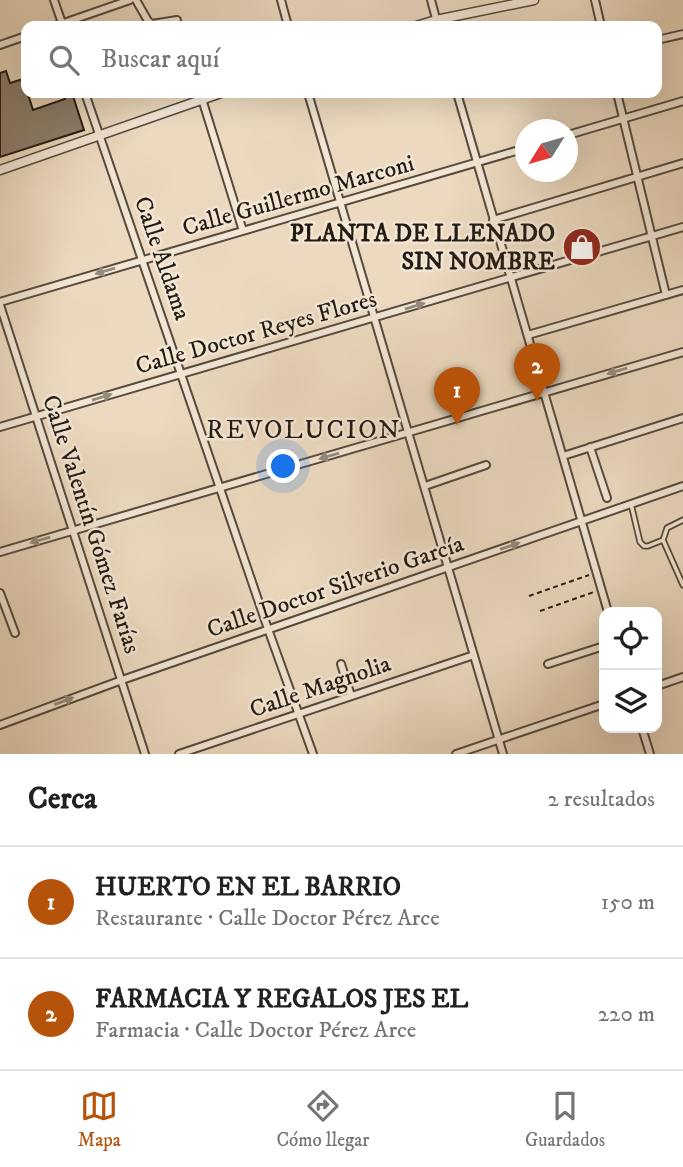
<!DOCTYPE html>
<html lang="es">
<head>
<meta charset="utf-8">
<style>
	body { margin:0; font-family:"IM FELL DW Pica",serif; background:#f2f2f2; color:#202124 }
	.controls { position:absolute; right:21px; bottom:21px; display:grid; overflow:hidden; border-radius:14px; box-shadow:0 7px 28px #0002 }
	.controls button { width:63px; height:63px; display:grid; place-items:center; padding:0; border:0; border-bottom:2px solid #e0e0e0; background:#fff; color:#202124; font:35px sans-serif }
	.compass { position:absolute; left:515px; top:119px; width:63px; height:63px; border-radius:50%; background:#fff; box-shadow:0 7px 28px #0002; rotate:233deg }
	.you { position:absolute; left:284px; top:467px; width:24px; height:24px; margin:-18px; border:5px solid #fff; border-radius:50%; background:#1a73e8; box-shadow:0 0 0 10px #1a73e833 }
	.badge { display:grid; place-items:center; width:46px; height:46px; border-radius:50%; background:#b45309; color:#fff; font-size:23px; font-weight:700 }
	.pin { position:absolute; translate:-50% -58px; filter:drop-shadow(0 2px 4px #0008) }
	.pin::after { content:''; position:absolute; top:37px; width:24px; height:21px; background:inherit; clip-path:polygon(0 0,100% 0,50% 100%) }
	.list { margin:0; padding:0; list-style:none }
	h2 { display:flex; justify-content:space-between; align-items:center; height:91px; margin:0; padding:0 28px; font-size:30px }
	h2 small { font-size:23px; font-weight:400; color:#757577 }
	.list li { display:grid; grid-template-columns:46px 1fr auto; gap:21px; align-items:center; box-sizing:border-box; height:112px; padding:0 28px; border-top:2px solid #e0e0e0 }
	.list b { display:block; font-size:26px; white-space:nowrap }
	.list p { margin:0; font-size:23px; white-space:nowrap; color:#757577 }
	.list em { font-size:23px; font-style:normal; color:#757577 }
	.icon { flex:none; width:38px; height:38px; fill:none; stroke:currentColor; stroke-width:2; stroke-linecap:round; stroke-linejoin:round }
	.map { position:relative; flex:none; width:683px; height:754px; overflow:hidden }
	.search { position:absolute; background:#fff; box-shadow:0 7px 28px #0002; left:21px; right:21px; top:21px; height:77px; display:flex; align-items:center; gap:18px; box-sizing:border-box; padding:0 24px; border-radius:14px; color:#757577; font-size:26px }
	.sheet { height:315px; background:#fff }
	nav { display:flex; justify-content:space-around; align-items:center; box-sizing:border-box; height:98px; border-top:2px solid #e0e0e0; background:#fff; font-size:19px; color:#757577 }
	nav a { display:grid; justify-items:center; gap:4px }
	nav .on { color:#b45309 }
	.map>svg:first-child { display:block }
	.building { fill:#8c7e6c; stroke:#231b12; stroke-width:2 }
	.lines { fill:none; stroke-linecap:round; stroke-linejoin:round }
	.service-casing { stroke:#554a3d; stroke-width:7 }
	.minor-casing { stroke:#554a3d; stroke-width:10 }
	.tertiary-casing { stroke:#554a3d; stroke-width:11 }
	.path { stroke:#231b12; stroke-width:2; stroke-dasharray:5 3.5; stroke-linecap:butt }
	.service { stroke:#f3e6d5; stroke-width:3.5 }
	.minor { stroke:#f3e6d5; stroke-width:6 }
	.tertiary { stroke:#f3e6d5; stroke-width:8 }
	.oneway { fill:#958b7d }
	.labels { text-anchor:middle; stroke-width:5; stroke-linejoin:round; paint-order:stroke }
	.street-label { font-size:24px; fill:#231b12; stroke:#f3e6d5 }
	.poi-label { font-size:24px; font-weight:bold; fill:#231b12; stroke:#f3e6d5; text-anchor:end }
	.neighbourhood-label { font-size:26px; letter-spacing:2px; fill:#231b12; stroke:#f3e6d5 }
</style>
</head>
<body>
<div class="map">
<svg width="683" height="754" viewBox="0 0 683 754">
	<rect width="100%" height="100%" fill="#ecd9bf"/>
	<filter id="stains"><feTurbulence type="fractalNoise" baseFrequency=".00286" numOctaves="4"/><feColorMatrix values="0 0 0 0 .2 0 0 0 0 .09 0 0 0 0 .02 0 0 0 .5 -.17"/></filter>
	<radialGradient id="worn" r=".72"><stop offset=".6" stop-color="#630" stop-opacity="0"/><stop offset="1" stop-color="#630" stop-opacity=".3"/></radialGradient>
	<path class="building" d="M6 71 10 83 23 79 33 110 65 99 63 93H72L84 130 0 157V73Z"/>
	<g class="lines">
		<g class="service-casing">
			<path id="service" d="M631 504 640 542 644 546H648L663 540
				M683 520 667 528 663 540 683 585"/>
		</g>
		<g class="minor-casing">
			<path id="minor" d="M54 0 63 26
				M136 0 148 21 152 24 177 20
				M281 0 288 26
				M431 0 438 26
				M595 0 601 26
				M55 26 130 0
				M657 40 683 34
				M0 45 26 36
				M85 93 268 629 313 754
				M308 93 503 754
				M457 93 608 612
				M617 93 666 295
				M202 99 243 231
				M568 135 683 101
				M493 220 683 163
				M0 302 526 148
				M0 305 145 754
				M528 335 683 290
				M0 427 683 227
				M590 447 607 498
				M563 456 683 418
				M425 486 486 465
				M0 552 683 352
				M0 593 15 633
				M341 664 351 696
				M548 664 604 646
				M657 686 683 677
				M0 725 122 680 683 486
				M642 728 650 754
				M179 754 474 655
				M456 754 604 704"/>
		</g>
		<g class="tertiary-casing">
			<path id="tertiary" d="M416 26 436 20 534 0
				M0 170 221 93"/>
		</g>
		<path class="path" d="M529 596 589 575
			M540 611 594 592"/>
		<use href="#service" class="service"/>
		<use href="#minor" class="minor"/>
		<use href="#tertiary" class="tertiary"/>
	</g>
	<defs><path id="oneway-solid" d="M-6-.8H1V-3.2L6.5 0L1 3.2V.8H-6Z" transform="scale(1.75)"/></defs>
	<g class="oneway">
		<use href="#oneway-solid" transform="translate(105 271) rotate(164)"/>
		<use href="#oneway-solid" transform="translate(415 306) rotate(-17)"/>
		<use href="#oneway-solid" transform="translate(617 371) rotate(164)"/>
		<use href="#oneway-solid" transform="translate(102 397) rotate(-17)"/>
		<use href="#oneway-solid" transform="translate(329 456) rotate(164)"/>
		<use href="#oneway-solid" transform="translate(40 540) rotate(164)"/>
		<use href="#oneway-solid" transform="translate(510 546) rotate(-19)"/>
		<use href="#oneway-solid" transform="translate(64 701) rotate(-20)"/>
	</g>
	<defs>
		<g id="shop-disc" transform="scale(2.0125)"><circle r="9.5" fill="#8f2418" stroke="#f3e6d5"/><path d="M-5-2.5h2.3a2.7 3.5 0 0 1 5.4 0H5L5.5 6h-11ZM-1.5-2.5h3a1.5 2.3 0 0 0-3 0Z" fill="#fff"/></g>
	</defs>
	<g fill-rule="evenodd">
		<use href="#shop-disc" x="582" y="247"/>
	</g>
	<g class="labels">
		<g class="street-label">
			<text transform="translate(298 195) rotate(-16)" y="8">Calle Guillermo Marconi</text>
			<text transform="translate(163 258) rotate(71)" y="8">Calle Aldama</text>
			<text transform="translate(256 332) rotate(-16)" y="8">Calle Doctor Reyes Flores</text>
			<text transform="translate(92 524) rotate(72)" y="8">Calle Valentín Gómez Farías</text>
			<text transform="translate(335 586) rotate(-19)" y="8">Calle Doctor Silverio García</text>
			<text transform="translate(320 686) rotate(-19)" y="8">Calle Magnolia</text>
		</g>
		<g class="poi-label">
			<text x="555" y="241">PLANTA DE LLENADO<tspan x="555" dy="28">SIN NOMBRE</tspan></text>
		</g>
		<g class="neighbourhood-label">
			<text x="304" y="438">REVOLUCION</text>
		</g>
	</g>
	<rect width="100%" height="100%" filter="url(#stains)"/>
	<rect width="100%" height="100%" fill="url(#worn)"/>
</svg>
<div class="controls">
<button><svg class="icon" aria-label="locate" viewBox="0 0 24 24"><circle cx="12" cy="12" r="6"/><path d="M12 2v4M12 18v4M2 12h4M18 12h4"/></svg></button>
<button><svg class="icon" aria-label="layers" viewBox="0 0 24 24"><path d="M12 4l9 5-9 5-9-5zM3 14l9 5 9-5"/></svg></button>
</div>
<svg class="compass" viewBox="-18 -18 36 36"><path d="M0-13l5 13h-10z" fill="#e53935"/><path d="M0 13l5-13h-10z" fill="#757577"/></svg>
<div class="you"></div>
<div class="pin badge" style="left:457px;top:425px">1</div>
<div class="pin badge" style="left:537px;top:401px">2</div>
<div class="search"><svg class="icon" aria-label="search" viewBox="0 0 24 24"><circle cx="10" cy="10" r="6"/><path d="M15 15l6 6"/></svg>Buscar aquí</div>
</div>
<section class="sheet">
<h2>Cerca<small>2 resultados</small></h2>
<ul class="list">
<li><span class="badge">1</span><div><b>HUERTO EN EL BARRIO</b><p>Restaurante · Calle Doctor Pérez Arce</p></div><em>150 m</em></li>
<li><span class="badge">2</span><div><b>FARMACIA Y REGALOS JES EL</b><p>Farmacia · Calle Doctor Pérez Arce</p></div><em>220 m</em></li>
</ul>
</section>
<nav>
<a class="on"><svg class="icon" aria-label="map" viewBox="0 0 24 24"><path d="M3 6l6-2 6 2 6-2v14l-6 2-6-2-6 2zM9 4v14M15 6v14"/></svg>Mapa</a>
<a><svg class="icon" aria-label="directions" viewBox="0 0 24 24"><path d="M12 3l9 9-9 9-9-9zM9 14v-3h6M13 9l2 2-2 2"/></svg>Cómo llegar</a>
<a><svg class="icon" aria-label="saved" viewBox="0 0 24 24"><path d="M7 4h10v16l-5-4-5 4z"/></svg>Guardados</a>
</nav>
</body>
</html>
